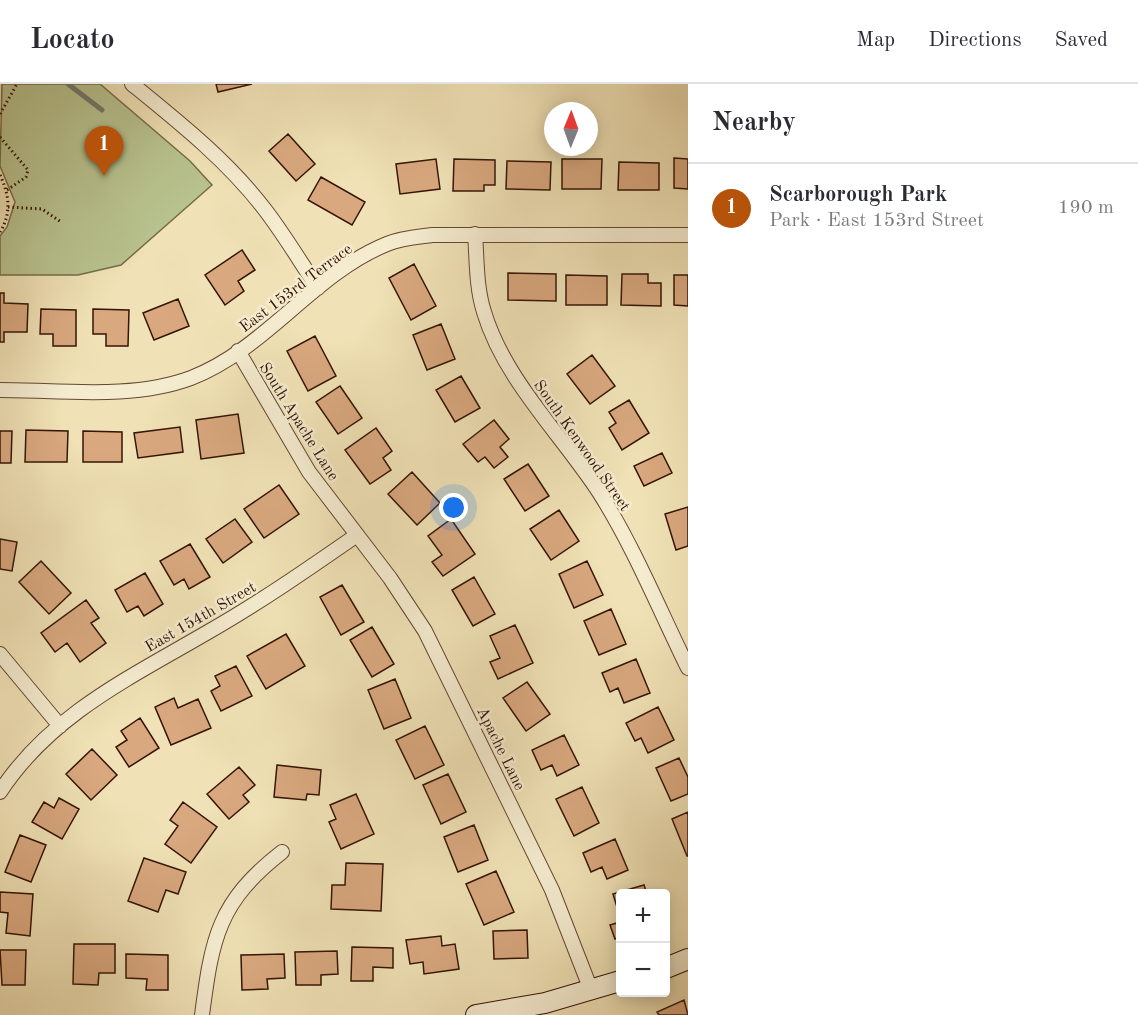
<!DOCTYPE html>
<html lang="en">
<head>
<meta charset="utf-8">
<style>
	body { margin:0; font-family:"Old Standard TT",serif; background:#f7f7f7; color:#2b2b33 }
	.controls { position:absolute; right:18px; bottom:18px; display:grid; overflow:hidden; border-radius:6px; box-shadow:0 3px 15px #0003 }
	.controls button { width:54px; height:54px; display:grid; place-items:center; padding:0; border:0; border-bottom:2px solid #e1e1e2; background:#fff; color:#2b2b33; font:30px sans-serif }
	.compass { position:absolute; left:544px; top:18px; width:54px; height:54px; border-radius:50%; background:#fff; box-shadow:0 3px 15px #0003; rotate:1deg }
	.you { position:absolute; left:454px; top:424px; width:21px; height:21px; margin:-15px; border:4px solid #fff; border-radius:50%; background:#1a73e8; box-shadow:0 0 0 9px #1a73e833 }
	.badge { display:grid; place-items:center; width:39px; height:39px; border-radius:50%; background:#b45309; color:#fff; font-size:20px; font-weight:700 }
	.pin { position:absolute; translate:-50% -50px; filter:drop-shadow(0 2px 3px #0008) }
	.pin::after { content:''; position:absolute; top:32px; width:21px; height:18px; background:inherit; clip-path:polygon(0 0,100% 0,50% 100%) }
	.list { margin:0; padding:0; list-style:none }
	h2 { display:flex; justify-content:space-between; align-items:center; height:78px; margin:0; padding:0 24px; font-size:26px }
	h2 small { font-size:20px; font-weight:400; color:#7c7c81 }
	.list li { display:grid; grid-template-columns:39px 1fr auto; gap:18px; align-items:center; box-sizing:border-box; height:90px; padding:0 24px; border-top:2px solid #e1e1e2 }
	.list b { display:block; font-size:22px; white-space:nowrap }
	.list p { margin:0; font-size:20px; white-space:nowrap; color:#7c7c81 }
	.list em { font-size:20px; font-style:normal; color:#7c7c81 }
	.map { position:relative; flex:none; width:688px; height:931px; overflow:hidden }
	header { display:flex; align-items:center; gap:36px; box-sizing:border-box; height:84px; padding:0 30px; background:#fff; border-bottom:2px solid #e1e1e2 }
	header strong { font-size:28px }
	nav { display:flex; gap:33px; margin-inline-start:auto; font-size:21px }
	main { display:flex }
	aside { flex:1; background:#fff }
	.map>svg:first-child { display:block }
	.green { fill:#b8c38f; stroke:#766c4a; stroke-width:1.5 }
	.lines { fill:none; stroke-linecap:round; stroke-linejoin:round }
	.stream { stroke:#72796e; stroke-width:5 }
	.building { fill:#d9a87f; stroke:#341406; stroke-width:1.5 }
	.street-casing { stroke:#634832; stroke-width:16 }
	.secondary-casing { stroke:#341406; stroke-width:22 }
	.path { stroke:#341406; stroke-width:3; stroke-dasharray:1.5 3; stroke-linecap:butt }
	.street { stroke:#f5ecd0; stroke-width:14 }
	.secondary { stroke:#f5ecd0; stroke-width:20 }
	.labels { text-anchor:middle; stroke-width:5; stroke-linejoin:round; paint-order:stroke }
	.street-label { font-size:16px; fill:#341406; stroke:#f5ecd0 }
</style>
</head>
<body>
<header>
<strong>Locato</strong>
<nav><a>Map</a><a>Directions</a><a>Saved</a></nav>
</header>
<main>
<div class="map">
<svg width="688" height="931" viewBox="0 0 688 931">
	<rect width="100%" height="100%" fill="#f0e2b6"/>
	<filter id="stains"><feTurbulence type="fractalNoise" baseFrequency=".00333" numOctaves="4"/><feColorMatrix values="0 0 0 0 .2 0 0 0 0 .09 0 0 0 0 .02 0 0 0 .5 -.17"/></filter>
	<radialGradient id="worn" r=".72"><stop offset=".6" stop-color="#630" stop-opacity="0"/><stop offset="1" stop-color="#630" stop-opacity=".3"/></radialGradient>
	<path class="green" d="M2 0H100L190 77 212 101 121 181 78 191H0V152L7 143 15 118 0 82Z"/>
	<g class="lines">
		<path class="stream" d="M68 0 102 26"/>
	</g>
	<path class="building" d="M216 0H252L218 8Z
		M288 50 315 80 296 97 269 67Z
		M674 74 688 75V105L674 104Z
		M436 75 440 105 400 110 396 80Z
		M454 75 495 76V101H484V107H453Z
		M562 75H602L601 105H562Z
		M507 77 551 78 550 106 506 105Z
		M619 78 659 79V106H618Z
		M321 93 365 118 352 141 308 116Z
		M242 166 255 186 238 197 244 207 225 221 205 191Z
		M414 180 436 222 411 236 389 194Z
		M508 189 556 190V217L508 216Z
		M622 190H648V199H661V222L621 221Z
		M566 191 607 192V221H566Z
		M674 191H688V222L674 221Z
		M0 209H4V219L28 220 27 248H4V258H0Z
		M178 215 189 242 154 256 143 229Z
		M41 225 76 226V262H53V250H40Z
		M93 225 129 226 128 262H106V250H93Z
		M441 240 455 275 427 286 413 251Z
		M315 252 336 292 308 307 287 267Z
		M592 271 615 302 590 320 567 290Z
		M461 292 480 324 455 338 436 306Z
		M340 302 362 334 338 350 316 318Z
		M629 316 649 349 622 366 609 344 616 339 609 328Z
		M238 330 244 369 201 375 196 336Z
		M494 336 509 355 500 363 508 373 494 384 485 373 478 378 463 360Z
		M180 343 183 368 138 374 134 349Z
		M376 344 392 367 383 374 391 386 370 400 345 366Z
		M26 346 68 347 67 378H25Z
		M0 347H12L11 379H0Z
		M83 347 122 348V378H83Z
		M662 369 672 389 644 402 634 382Z
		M528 380 549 412 525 427 504 395Z
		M412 388 440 419 417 441 388 410Z
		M279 401 299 430 264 454 244 425Z
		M688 423V462L676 466 665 430Z
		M559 426 579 457 551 476 530 445Z
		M235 435 252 458 223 479 206 455Z
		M451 435 475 470 443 492 432 478 442 471 428 452Z
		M0 455 17 458 12 487 0 485Z
		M190 460 210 493 189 505 184 495 174 501 160 477Z
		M41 477 71 509 49 530 19 498Z
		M587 477 603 511 574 524 559 490Z
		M145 489 163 520 144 532 138 522 127 528 115 506Z
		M474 493 495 530 473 542 452 506Z
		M342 501 364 538 341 551 320 513Z
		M86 516 99 534 91 539 106 559 80 578 67 559 55 568 41 549Z
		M611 525 626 560 599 571 584 537Z
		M515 541 533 579 498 595 490 578 500 574 490 552Z
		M372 543 394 580 372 593 350 556Z
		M286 550 305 582 266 605 247 572Z
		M636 575 650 609 624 619 618 604 610 608 602 589Z
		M236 582 252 612 221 627 211 607 220 602 215 592Z
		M395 595 411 634 384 645 368 606Z
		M527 598 550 630 526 647 503 614Z
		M174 614 178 624 198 615 211 644 171 661 155 623Z
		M658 623 674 656 648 669 641 654 635 657 626 639Z
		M140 634 159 664 129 683 116 663 127 656 121 647Z
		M425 642 444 681 415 695 396 656Z
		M564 651 579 681 557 692 552 681 541 686 532 666Z
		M92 665 117 691 91 716 66 690Z
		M679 674 688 693V710L671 717 656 684Z
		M277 681 321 686 319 711 307 710 306 716 274 713Z
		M239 683 255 701 243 711 249 718 229 735 207 710Z
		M448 690 466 728 441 740 423 701Z
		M582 703 599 739 574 752 556 715Z
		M356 710 374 750 341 765 329 738 336 735 330 721Z
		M59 714 79 725 62 755 32 738 44 718 54 724Z
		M183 718 217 743 191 779 165 760 178 742 170 736Z
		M688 728V772H687L672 735Z
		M474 741 488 776 458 788 444 753Z
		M20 751 46 761 31 798 5 788Z
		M615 755 628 786 607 795 602 783 591 788 583 769Z
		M144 774 186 788 178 810 166 806 158 828 128 817Z
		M346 779 383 780 381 827 331 825 332 801H345Z
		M496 787 514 828 484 841 466 800Z
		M644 801 647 810H620V833L613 810Z
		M0 808 33 810 30 852 6 849 8 829 0 828Z
		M620 838V853L615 855 610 841Z
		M527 846 528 874 494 875 493 847Z
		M441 852 442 862 455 860 459 885 424 890 423 878 410 880 406 856Z
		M74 860H115V889H99L98 901 73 900Z
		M352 863 393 864V884L373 883V897H351Z
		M0 866H26L25 901H2Z
		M337 867 338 890 321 891V901H296L295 868Z
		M126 870 168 871V906H146L147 895 126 894Z
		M284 870 285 894 267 895 268 905 242 906 241 871Z
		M684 916 688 931H659L657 928Z"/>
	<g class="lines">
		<g class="street-casing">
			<path id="street" d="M132 0C180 39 229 78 266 127 285 152 301 179 318 204
				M475 150C477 176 476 203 484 228 504 295 561 350 599 408 634 463 659 525 688 584
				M238 267 309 388 390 494 425 547 552 806 591 906
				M0 306C61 306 132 316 191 294 266 265 313 190 387 160 401 154 417 153 432 151H688
				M0 570 60 642
				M0 708C50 631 131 593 208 548 259 519 308 485 357 451
				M202 931C212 854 218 818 282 768"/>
		</g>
		<g class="secondary-casing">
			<path id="secondary" d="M666 884 688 875
				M476 931 545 919 620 897"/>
		</g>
		<path class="path" d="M0 30 17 0
			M0 53 28 86 26 93 7 106
			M0 91C9 110 12 129 0 148
			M8 123 42 125 61 138"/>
		<use href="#street" class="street"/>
		<use href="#secondary" class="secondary"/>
	</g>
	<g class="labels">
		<g class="street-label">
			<text transform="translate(295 203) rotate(-37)" y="6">East 153rd Terrace</text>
			<text transform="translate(300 337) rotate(58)" y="6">South Apache Lane</text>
			<text transform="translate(583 361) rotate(55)" y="6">South Kenwood Street</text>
			<text transform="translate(200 532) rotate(-30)" y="6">East 154th Street</text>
			<text transform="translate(502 664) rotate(64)" y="6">Apache Lane</text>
		</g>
	</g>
	<rect width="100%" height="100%" filter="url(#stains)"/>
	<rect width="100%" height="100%" fill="url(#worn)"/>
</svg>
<div class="controls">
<button>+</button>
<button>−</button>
</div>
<svg class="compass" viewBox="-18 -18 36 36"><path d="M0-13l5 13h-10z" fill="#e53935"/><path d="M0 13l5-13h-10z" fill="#7c7c81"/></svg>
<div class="you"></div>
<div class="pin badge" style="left:104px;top:92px">1</div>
</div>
<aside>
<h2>Nearby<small></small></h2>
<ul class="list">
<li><span class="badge">1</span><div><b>Scarborough Park</b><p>Park · East 153rd Street</p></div><em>190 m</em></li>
</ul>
</aside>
</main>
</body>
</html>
